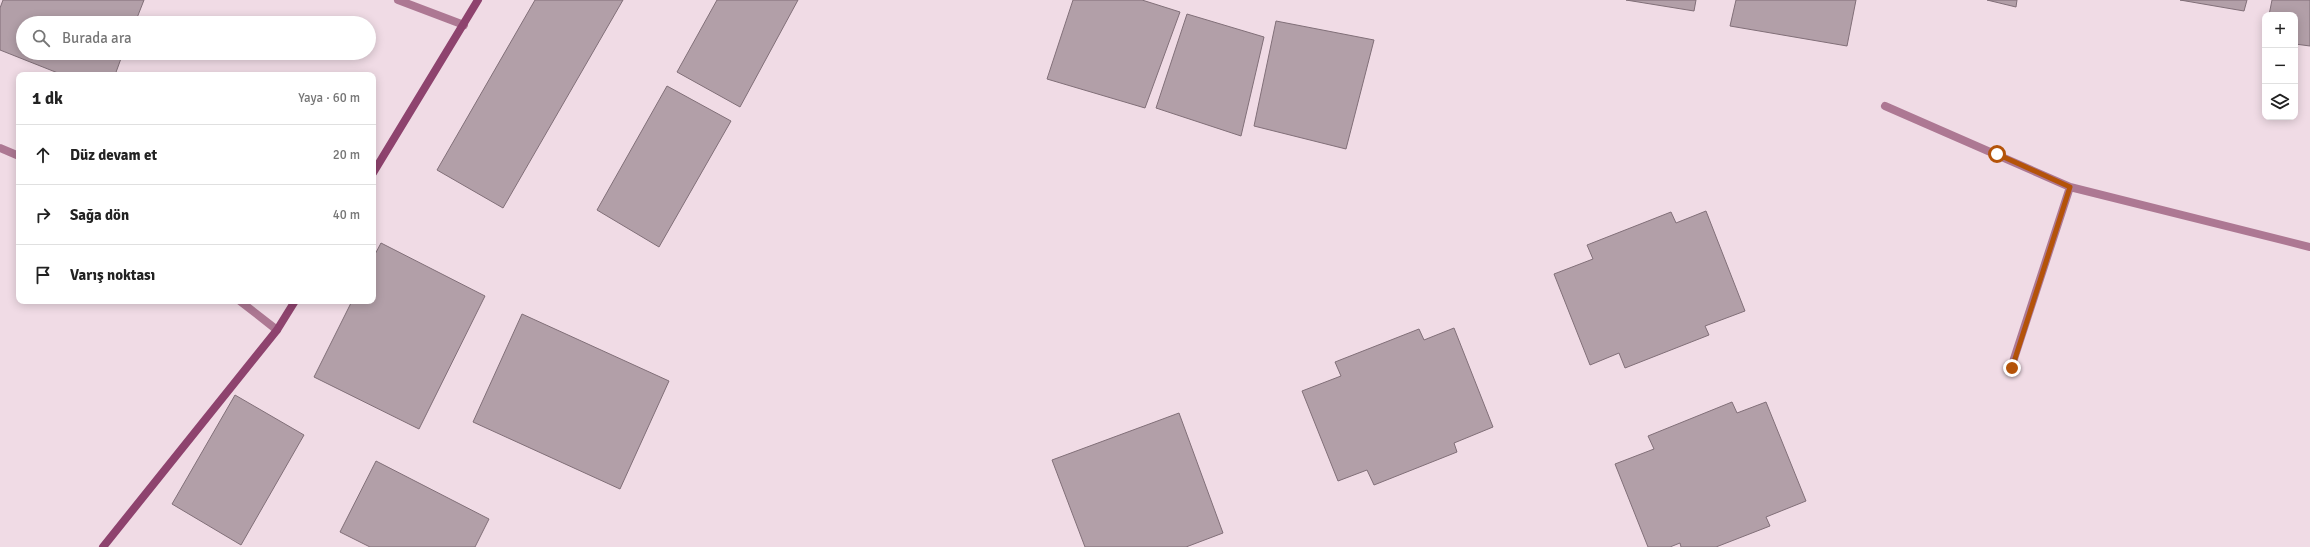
<!DOCTYPE html>
<html lang="tr">
<head>
<meta charset="utf-8">
<style>
	body { margin:0; font-family:Signika,sans-serif; background:#f6f6f6; color:#222 }
	.controls { position:absolute; right:12px; top:12px; display:grid; overflow:hidden; border-radius:8px; box-shadow:0 2px 10px #0003 }
	.controls button { width:36px; height:36px; display:grid; place-items:center; padding:0; border:0; border-bottom:1px solid #e0e0e0; background:#fff; color:#222; font:20px sans-serif }
	.stop { position:absolute; width:12px; height:12px; margin:-9px; border:3px solid #b45309; border-radius:50%; background:#fff }
	.stop.end { background:#b45309; border-color:#fff; box-shadow:0 1px 4px #0008 }
	.list { margin:0; padding:0; list-style:none }
	h2 { display:flex; justify-content:space-between; align-items:center; height:52px; margin:0; padding:0 16px; font-size:17px }
	h2 small { font-size:13px; font-weight:400; color:#767676 }
	.list li { display:grid; grid-template-columns:26px 1fr auto; gap:12px; align-items:center; box-sizing:border-box; height:60px; padding:0 16px; border-top:1px solid #e0e0e0 }
	.list b { display:block; font-size:15px; white-space:nowrap }
	.list em { font-size:13px; font-style:normal; color:#767676 }
	.icon { flex:none; width:22px; height:22px; fill:none; stroke:currentColor; stroke-width:2; stroke-linecap:round; stroke-linejoin:round }
	.map { position:relative; flex:none; width:2310px; height:547px; overflow:hidden }
	.search { position:absolute; background:#fff; box-shadow:0 2px 10px #0003; left:16px; top:16px; width:360px; height:44px; display:flex; align-items:center; gap:10px; box-sizing:border-box; padding:0 14px; border-radius:22px; color:#767676; font-size:15px }
	.panel { position:absolute; background:#fff; box-shadow:0 2px 10px #0003; left:16px; top:72px; width:360px; height:232px; border-radius:8px }
	.map>svg:first-child { display:block }
	.building { fill:#b29fa8; stroke:#816f78 }
	.lines { fill:none; stroke-linecap:round; stroke-linejoin:round }
	.street { stroke:#ad7893; stroke-width:8 }
	.secondary { stroke:#8e436e; stroke-width:8 }
	.route { stroke:#b45309; stroke-width:5 }
</style>
</head>
<body>
<div class="map">
<svg width="2310" height="547" viewBox="0 0 2310 547">
	<rect width="100%" height="100%" fill="#f0dbe5"/>
	<path class="building" d="M3 0H144L135 23H23V53H123L115 75H63L0 50V8Z
		M535 0H623L503 208 437 170Z
		M717 0H798L740 107 677 72Z
		M1073 0H1142L1180 12 1145 108 1047 79Z
		M1626 0H1696L1694 11Z
		M1736 0H1856L1847 46 1730 26Z
		M1987 0H2017L2016 7Z
		M2180 0H2247L2244 11Z
		M2272 0H2310V46L2295 44V15H2269Z
		M1187 14 1264 37 1241 136 1156 108Z
		M1276 21 1374 40 1346 149 1254 126Z
		M667 86 731 121 659 247 597 210Z
		M1706 211 1745 311 1705 326 1709 335 1625 368 1619 353 1590 365 1554 274 1593 259 1587 245 1671 212 1676 223Z
		M381 243 485 296 419 429 314 377 352 301H373V258Z
		M522 314 669 381 620 489 473 422Z
		M1454 328 1493 427 1454 443 1457 452 1374 485 1367 470 1338 481 1302 391 1341 376 1335 362 1419 329 1424 340Z
		M235 395 304 435 241 545 172 504Z
		M1732 402 1737 413 1766 402 1806 501 1766 517 1770 526 1716 547H1681L1680 543 1670 547H1648L1615 464 1654 449 1648 436Z
		M1179 413 1223 533 1186 547H1085L1052 460Z
		M376 461 489 519 475 547H370L340 532Z"/>
	<g class="lines">
		<path class="street" d="M398 0 464 25
			M1885 106 2070 187 2310 247
			M0 148 19 156
			M240 301 277 330
			M2011 368 2070 187"/>
		<path class="secondary" d="M373 173 478 0
			M103 547 277 330 295 301"/>
	</g>
	<g class="lines">
		<path class="route" d="M1997 154 2070 187 2012 368"/>
	</g>
</svg>
<div class="controls">
<button>+</button>
<button>−</button>
<button><svg class="icon" aria-label="layers" viewBox="0 0 24 24"><path d="M12 4l9 5-9 5-9-5zM3 14l9 5 9-5"/></svg></button>
</div>
<div class="stop" style="left:1997px;top:154px"></div>
<div class="stop end" style="left:2012px;top:368px"></div>
<div class="search"><svg class="icon" aria-label="search" viewBox="0 0 24 24"><circle cx="10" cy="10" r="6"/><path d="M15 15l6 6"/></svg>Burada ara</div>
<section class="panel">
<h2>1 dk<small>Yaya · 60 m</small></h2>
<ul class="list">
<li><svg class="icon" aria-label="ahead" viewBox="0 0 24 24"><path d="M12 20V5M6 11l6-6 6 6"/></svg><div><b>Düz devam et</b></div><em>20 m</em></li>
<li><svg class="icon" aria-label="right" viewBox="0 0 24 24"><path d="M7 20v-9h11M14 6l5 5-5 5"/></svg><div><b>Sağa dön</b></div><em>40 m</em></li>
<li><svg class="icon" aria-label="arrive" viewBox="0 0 24 24"><path d="M6 21V4h12l-3 4 3 4H6"/></svg><div><b>Varış noktası</b></div></li>
</ul>
</section>
</div>
</body>
</html>
